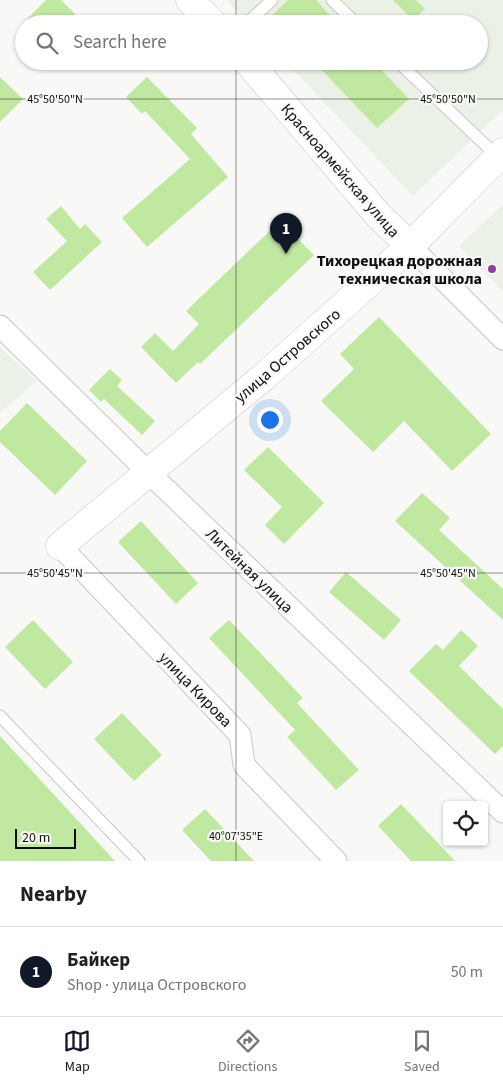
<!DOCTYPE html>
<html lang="en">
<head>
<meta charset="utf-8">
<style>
	body { margin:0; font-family:"Source Sans 3",sans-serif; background:#f6f6f6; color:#202124 }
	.controls { position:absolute; right:15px; bottom:15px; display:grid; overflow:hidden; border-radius:5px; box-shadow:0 1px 4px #0004 }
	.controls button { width:45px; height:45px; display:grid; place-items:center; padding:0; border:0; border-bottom:1px solid #e0e0e0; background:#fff; color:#202124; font:25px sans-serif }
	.scale { position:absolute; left:15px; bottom:12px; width:61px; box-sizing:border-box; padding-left:5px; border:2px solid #0d0e0d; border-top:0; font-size:14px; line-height:18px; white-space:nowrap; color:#0d0e0d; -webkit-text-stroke:4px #f8f9f6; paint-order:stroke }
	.you { position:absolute; left:269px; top:419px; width:18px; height:18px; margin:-12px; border:4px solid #fff; border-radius:50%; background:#1a73e8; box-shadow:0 0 0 8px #1a73e833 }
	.badge { display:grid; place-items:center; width:32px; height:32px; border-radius:50%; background:#111827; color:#fff; font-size:16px; font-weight:700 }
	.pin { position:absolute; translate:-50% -41px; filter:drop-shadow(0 1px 2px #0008) }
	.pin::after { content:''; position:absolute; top:26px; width:18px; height:15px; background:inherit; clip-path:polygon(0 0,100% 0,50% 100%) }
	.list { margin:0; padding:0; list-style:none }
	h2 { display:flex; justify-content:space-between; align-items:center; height:65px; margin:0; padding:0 20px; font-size:21px }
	h2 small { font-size:16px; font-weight:400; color:#757577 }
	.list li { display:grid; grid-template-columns:32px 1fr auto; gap:15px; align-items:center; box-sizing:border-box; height:90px; padding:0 20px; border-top:1px solid #e0e0e0 }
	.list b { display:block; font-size:19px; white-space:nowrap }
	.list p { margin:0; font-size:16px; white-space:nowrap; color:#757577 }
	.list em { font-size:16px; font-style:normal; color:#757577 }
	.icon { flex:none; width:28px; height:28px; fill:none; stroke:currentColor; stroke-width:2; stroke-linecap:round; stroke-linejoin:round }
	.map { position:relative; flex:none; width:503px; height:861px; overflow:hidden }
	.search { position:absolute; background:#fff; box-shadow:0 1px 4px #0004; left:15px; right:15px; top:15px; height:55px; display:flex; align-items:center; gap:12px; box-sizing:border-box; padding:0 18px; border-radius:28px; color:#757577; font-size:19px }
	.sheet { height:155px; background:#fff }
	nav { display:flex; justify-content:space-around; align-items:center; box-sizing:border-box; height:70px; border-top:1px solid #e0e0e0; background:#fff; font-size:14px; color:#757577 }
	nav a { display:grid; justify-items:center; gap:2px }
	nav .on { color:#111827 }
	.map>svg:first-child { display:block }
	.built { fill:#ebf1e7 }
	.building { fill:#c1e8a1 }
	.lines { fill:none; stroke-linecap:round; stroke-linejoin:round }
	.lane-casing { stroke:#c6c8c5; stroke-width:13 }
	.street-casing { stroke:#c6c8c5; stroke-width:23 }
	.secondary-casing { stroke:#c6c8c5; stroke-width:29 }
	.lane { stroke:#fff; stroke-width:11 }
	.street { stroke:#fff; stroke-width:21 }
	.secondary { stroke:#fff; stroke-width:28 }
	.ticks { fill:none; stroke:#0d0e0d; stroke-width:1; stroke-opacity:0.45 }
	.poi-dot { fill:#9438a2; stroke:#f8f9f6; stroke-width:2 }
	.labels { text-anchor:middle; stroke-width:4.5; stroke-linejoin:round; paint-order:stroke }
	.street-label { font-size:16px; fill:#0d0e0d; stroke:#f8f9f6 }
	.poi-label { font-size:16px; font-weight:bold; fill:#0d0e0d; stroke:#f8f9f6; text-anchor:end }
	.ticks-label { font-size:12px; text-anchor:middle; fill:#0d0e0d; stroke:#f8f9f6; stroke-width:4.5; stroke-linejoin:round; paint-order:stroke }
</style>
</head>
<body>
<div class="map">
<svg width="503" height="861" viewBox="0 0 503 861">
	<rect width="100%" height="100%" fill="#f8f9f6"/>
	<path class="built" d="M227 0H503V110L413 196 285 61H479V24H249Z
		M503 204V292L459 246Z
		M0 347 37 381 0 413Z"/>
	<path class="building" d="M46 0H61L85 24H22Z
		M288 0H316L338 24H263Z
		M393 0H416L425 9 413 20Z
		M313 61H373L409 99 377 128Z
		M0 77 23 99 0 122Z
		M147 77 197 128 191 134 228 177 147 247 122 218 190 159 145 111 142 114 126 97Z
		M61 206 80 229 85 224 102 242 50 290 33 272 67 241 46 219Z
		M280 221 314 255 200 364 198 362 176 383 141 347 155 333 173 351 199 324 186 311Z
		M379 317 491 434 452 471 404 421 373 452 321 401 354 369 340 354Z
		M110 369 122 380 117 386 155 421 142 435 104 399 101 402 89 390Z
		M27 403 87 461 55 495 0 442V431Z
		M268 447 324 503 284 544 265 525 282 507 244 470Z
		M422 493 450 518 439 530 503 589V620L395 521Z
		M141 521 198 583 176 604 118 542Z
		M346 572 401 620 384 640 329 592Z
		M33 620 73 662 45 689 5 647Z
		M229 620 303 698 297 703 359 770 336 790 287 737 295 730 209 638Z
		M461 630 478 646 459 666 503 709V746L495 754 409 671 436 644 443 650Z
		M122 713 162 755 134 781 94 739Z
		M0 736 115 861H0Z
		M401 804 455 861H411L378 826Z
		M205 809 254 861H211L182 830Z"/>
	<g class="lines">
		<g class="lane-casing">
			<path id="lane" d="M332 0 357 24
				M246 24 272 0
				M397 61 498 157
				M0 716 139 861"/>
		</g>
		<g class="street-casing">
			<path id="street" d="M410 246 503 339
				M0 326 148 472 503 812
				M60 546 240 735 244 765 336 861"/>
		</g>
		<g class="secondary-casing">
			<path id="secondary" d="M190 0 213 24
				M247 61 378 215 410 246
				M60 546 267 374 410 246 503 152"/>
		</g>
		<use href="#lane" class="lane"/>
		<use href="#street" class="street"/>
		<use href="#secondary" class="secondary"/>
	</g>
	<path class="ticks" d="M236 0V24M236 61V861M0 99H503M0 573H503"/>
	<circle class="poi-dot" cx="492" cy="269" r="5"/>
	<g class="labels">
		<g class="street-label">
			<text transform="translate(341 170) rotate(49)" y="6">Красноармейская улица</text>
			<text transform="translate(287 355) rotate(-41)" y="6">улица Островского</text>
			<text transform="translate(250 570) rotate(44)" y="6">Литейная улица</text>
			<text transform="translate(196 689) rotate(46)" y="6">улица Кирова</text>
		</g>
		<g class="poi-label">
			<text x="482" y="266">Тихорецкая дорожная<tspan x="482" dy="18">техническая школа</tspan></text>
		</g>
	</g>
	<g class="ticks-label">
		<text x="55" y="103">45°50'50"N</text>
		<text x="448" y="103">45°50'50"N</text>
		<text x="55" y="577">45°50'45"N</text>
		<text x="448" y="577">45°50'45"N</text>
		<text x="236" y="840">40°07'35"E</text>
	</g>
</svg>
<div class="controls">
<button><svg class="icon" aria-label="locate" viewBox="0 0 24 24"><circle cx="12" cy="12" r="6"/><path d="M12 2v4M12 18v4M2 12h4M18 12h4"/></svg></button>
</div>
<div class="scale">20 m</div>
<div class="you"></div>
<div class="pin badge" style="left:286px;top:254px">1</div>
<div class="search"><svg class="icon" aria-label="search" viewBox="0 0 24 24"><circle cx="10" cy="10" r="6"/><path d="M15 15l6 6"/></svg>Search here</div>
</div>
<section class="sheet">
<h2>Nearby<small></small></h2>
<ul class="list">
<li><span class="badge">1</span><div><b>Байкер</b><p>Shop · улица Островского</p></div><em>50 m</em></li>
</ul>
</section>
<nav>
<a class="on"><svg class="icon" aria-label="map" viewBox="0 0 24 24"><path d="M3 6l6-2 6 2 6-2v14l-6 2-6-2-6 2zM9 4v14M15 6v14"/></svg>Map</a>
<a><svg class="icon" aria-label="directions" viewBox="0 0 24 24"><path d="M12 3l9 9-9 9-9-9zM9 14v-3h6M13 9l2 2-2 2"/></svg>Directions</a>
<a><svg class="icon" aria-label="saved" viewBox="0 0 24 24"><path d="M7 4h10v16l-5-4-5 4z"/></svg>Saved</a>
</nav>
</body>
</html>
